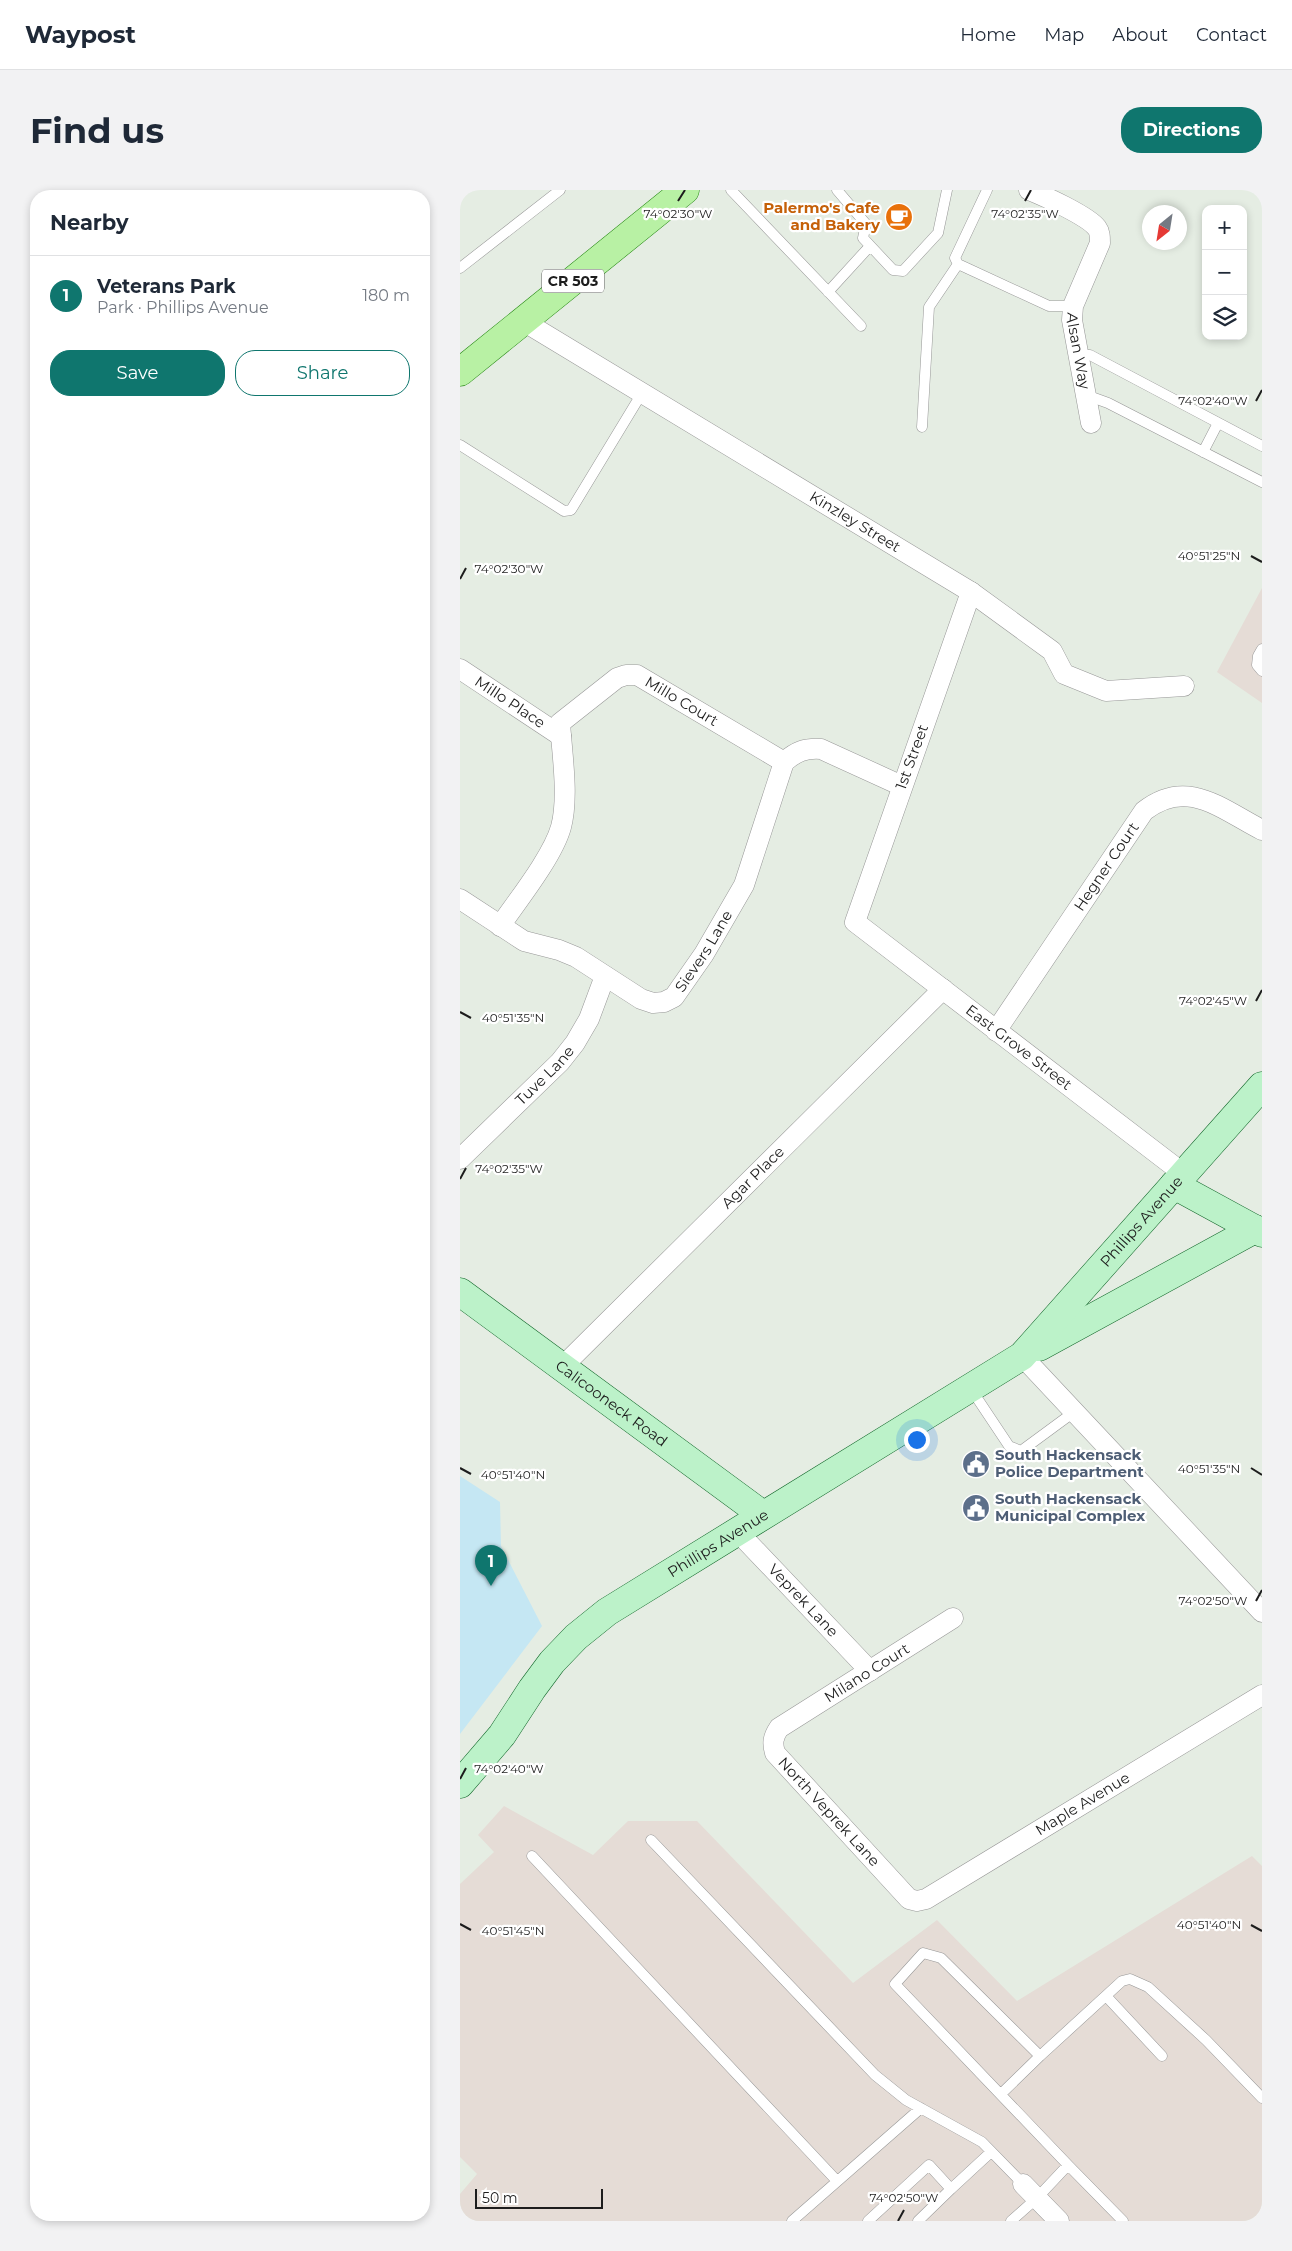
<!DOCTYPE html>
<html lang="en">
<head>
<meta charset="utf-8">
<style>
	body { margin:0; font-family:Montserrat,sans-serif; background:#f2f2f3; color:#1f2937 }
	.controls { position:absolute; right:15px; top:15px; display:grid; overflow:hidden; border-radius:10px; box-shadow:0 2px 8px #0003 }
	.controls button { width:45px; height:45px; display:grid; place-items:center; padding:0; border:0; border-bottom:1px solid #e0e1e3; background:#fff; color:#1f2937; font:25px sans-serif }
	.compass { position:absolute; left:682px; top:15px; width:45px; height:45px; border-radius:50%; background:#fff; box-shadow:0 2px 8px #0003; rotate:210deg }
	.scale { position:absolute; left:15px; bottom:12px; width:128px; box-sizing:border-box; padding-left:5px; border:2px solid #1d1d1d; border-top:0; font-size:14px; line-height:18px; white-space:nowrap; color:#1d1d1d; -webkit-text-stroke:4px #fff; paint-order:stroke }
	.you { position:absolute; left:456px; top:1249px; width:18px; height:18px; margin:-12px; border:4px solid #fff; border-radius:50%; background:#1a73e8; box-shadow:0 0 0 8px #1a73e833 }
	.badge { display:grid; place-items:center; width:32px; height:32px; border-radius:50%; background:#0f766e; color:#fff; font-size:16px; font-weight:700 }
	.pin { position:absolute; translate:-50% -41px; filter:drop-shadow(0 1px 2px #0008) }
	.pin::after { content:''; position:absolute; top:26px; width:18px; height:15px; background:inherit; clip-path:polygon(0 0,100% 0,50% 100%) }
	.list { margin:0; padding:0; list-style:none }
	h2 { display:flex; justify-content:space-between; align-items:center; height:65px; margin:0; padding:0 20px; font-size:21px }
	h2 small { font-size:16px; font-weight:400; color:#747a83 }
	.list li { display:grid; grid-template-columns:32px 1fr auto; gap:15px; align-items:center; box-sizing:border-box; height:80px; padding:0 20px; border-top:1px solid #e0e1e3 }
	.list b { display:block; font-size:19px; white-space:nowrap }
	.list p { margin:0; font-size:16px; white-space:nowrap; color:#747a83 }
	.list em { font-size:16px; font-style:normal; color:#747a83 }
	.actions { display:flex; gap:10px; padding:15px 20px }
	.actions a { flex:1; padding:11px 0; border:1px solid #0f766e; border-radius:20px; text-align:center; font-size:18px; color:#0f766e }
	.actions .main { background:#0f766e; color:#fff }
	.icon { flex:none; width:28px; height:28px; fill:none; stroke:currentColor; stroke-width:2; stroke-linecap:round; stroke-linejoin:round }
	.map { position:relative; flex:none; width:802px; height:2031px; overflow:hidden; border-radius:20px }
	header { display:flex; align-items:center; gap:30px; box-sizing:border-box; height:70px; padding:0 25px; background:#fff; border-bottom:1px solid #e0e1e3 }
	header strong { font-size:24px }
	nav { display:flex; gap:28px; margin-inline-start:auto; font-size:18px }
	.intro { display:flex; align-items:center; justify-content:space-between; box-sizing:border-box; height:120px; padding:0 30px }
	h1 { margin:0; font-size:35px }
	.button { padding:12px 22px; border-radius:20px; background:#0f766e; color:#fff; font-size:18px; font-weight:700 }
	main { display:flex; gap:30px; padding:0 30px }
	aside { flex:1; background:#fff; border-radius:20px; box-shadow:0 2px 8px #0003 }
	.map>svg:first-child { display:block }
	.industrial { fill:#e5dcd6 }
	.park { fill:#c5e7f3 }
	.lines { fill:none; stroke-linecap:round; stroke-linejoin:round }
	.lane-casing { stroke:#979797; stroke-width:11 }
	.street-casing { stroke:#979797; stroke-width:21 }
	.secondary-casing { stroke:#116629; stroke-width:29 }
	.primary-casing { stroke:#228510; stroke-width:29 }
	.lane { stroke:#fff; stroke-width:10 }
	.street { stroke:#fff; stroke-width:20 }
	.secondary { stroke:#bcf2c9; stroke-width:28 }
	.primary { stroke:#b8f1a4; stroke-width:28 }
	.ticks { fill:none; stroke:#1d1d1d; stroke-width:2 }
	.labels { text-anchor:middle; stroke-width:4.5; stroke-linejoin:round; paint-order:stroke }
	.shield { fill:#fff; stroke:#616161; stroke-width:1 }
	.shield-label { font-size:14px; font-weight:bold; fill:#1d1d1d }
	.food-label { font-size:15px; font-weight:bold; fill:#c56008; stroke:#fff; text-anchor:end }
	.street-label { font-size:15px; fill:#1d1d1d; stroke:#fff }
	.service-label { font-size:15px; font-weight:bold; fill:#4e5e75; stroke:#fff; text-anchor:start }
	.ticks-label { font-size:12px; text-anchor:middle; fill:#1d1d1d; stroke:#fff; stroke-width:4.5; stroke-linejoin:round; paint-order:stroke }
</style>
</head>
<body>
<header>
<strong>Waypost</strong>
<nav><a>Home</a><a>Map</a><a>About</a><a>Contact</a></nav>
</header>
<div class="intro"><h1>Find us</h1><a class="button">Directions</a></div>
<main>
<aside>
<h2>Nearby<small></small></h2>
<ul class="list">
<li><span class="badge">1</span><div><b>Veterans Park</b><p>Park · Phillips Avenue</p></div><em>180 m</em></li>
</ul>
<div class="actions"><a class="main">Save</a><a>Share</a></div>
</aside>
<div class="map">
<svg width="802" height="2031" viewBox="0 0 802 2031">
	<rect width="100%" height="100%" fill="#e5ede3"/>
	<path class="industrial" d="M802 398V513L757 482Z
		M44 1616 133 1665 168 1631H237L393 1793 477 1730 557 1811 792 1666 802 1676V2031H0V2004L17 1984 0 1967V1694L34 1662 18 1645Z"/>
	<path class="park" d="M0 1286 40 1312 41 1356 82 1436 0 1544Z"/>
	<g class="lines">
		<g class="lane-casing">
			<path id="lane" d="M271 0 401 136
				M377 0 406 34 403 48 433 80 443 81 478 43 487 0
				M527 0 495 68 498 74 589 116H613
				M0 78 100 0
				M368 102 410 56
				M618 165H630L802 256
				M626 205 648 213 802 292
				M462 237 469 117 498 74
				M0 255 104 321 111 320 182 203
				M743 262 758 233
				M802 459 798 466 797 475 802 481
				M511 1199 549 1256 561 1261 614 1222
				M191 1650 415 1885 446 1910 522 1952 563 1994
				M72 1666 377 1991
				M646 1806 702 1866
				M541 1904 580 1866
				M608 1975 435 1794 463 1763 481 1768 580 1866 662 1791 670 1789 688 1797 746 1850 802 1908
				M332 2031 461 1918
				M408 2031 469 1975 491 1999 531 1962
				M458 2031 491 1999
				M551 2031 577 2008 608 1975 663 2031"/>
		</g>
		<g class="street-casing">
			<g id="street">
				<path id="s1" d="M569 0C584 6 628 26 637 38 640 42 640 47 640 53L613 116 612 130 631 233"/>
				<path id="s2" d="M63 131 511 402 592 461 604 484 646 501 724 496"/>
				<path id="s3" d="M511 402 395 732 724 984"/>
				<path id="s4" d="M0 479 101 546"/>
				<path d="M324 572C337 561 345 558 361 559L442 596"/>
				<path id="s5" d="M0 709 64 751 99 760 116 767 181 809 193 813 204 812 214 807 244 764 284 695 324 572"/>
				<path id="s6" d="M40 736C58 710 93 666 101 637 109 607 102 564 100 533L157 488 166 485H177L324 572"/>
				<path id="s7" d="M536 841 684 621C727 587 761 619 802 640"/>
				<path id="s8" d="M0 969 100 872 115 853 129 829 145 786"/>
				<path d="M562 1166 802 1422"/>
				<path id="s9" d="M102 1177 483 799"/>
				<path id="s10" d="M277 1341 410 1481"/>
				<path id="s11" d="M493 1428 319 1538C313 1547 312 1553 315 1563L449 1709 457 1711 466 1709 802 1505"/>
				<path d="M563 1994 599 2031"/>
			</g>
		</g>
		<g class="secondary-casing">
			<g id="secondary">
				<path d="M714 995 802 1043"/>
				<path id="s12" d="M0 1102 303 1325"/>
				<path d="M579 1157 795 1039"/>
				<path id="s13" d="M0 1594 42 1545 72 1499 92 1472 116 1447 147 1422 562 1166 802 896"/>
			</g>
		</g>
		<g class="primary-casing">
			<path id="primary" d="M0 182 225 0"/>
		</g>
		<use href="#lane" class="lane"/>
		<use href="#street" class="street"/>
		<use href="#secondary" class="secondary"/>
		<use href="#primary" class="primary"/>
	</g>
	<path class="ticks" d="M218 11 225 0M565 11 571 0M796 211 802 200M791 366 802 372M0 389 6 378M796 811 802 800M0 822 11 828M0 989 6 978M0 1278 11 1284M791 1278 802 1285M796 1411 802 1400M0 1589 6 1578M0 1734 11 1740M791 1735 802 1741M438 2031 444 2020"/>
	<defs>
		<g id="cafe-disc" transform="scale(1.4375)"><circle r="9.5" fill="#e8710a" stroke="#fff"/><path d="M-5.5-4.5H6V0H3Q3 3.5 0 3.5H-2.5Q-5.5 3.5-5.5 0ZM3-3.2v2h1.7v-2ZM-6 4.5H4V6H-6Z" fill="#fff"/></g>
		<g id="civic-disc" transform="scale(1.4375)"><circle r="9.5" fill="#5c6f8a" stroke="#fff"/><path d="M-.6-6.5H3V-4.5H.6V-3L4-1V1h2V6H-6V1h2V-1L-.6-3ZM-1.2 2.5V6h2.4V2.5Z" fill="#fff"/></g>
	</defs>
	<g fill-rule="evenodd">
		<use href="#cafe-disc" x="439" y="27"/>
		<use href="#civic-disc" x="516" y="1274"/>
		<use href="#civic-disc" x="516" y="1318"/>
	</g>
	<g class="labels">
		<rect class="shield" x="82" y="79.5" width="62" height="23" rx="4"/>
		<g class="shield-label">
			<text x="113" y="96">CR 503</text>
		</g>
		<g class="food-label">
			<text x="420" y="23">Palermo's Cafe<tspan x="420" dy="17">and Bakery</tspan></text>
		</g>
		<g class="street-label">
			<text dy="5" stroke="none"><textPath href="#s1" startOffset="208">Alsan Way</textPath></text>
			<text dy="5" stroke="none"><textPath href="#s2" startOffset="388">Kinzley Street</textPath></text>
			<text dy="5" stroke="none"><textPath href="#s4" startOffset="60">Millo Place</textPath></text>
			<text dy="5" stroke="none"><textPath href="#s6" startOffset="366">Millo Court</textPath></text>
			<text transform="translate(452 567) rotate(-70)" y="5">1st Street</text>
			<text dy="5" stroke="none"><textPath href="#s7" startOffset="198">Hegner Court</textPath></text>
			<text dy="5" stroke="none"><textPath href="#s5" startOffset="298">Sievers Lane</textPath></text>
			<text dy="5" stroke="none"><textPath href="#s3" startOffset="556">East Grove Street</textPath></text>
			<text dy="5" stroke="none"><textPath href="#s8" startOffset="119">Tuve Lane</textPath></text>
			<text dy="5" stroke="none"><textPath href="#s9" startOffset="269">Agar Place</textPath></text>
			<text dy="5" stroke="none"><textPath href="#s13" startOffset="895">Phillips Avenue</textPath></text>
			<text dy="5" stroke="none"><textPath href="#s12" startOffset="188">Calicooneck Road</textPath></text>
			<text dy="5" stroke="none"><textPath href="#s13" startOffset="358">Phillips Avenue</textPath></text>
			<text dy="5" stroke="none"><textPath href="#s10" startOffset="96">Veprek Lane</textPath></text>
			<text transform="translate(407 1483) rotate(-32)" y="5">Milano Court</text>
			<text dy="5" stroke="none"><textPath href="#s11" startOffset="631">Maple Avenue</textPath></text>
			<text dy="5" stroke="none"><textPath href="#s11" startOffset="312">North Veprek Lane</textPath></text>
		</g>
		<g class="service-label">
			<text x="535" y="1270">South Hackensack<tspan x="535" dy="17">Police Department</tspan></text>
			<text x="535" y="1314">South Hackensack<tspan x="535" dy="17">Municipal Complex</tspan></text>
		</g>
	</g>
	<g class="ticks-label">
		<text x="218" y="28">74°02'30"W</text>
		<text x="565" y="28">74°02'35"W</text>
		<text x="753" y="215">74°02'40"W</text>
		<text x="749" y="370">40°51'25"N</text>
		<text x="49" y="383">74°02'30"W</text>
		<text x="753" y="815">74°02'45"W</text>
		<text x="53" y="832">40°51'35"N</text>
		<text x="49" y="983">74°02'35"W</text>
		<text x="749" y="1283">40°51'35"N</text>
		<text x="53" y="1289">40°51'40"N</text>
		<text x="753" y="1415">74°02'50"W</text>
		<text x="49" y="1583">74°02'40"W</text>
		<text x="749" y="1739">40°51'40"N</text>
		<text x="53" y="1745">40°51'45"N</text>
		<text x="444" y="2012">74°02'50"W</text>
	</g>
</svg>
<div class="controls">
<button>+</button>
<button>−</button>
<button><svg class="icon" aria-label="layers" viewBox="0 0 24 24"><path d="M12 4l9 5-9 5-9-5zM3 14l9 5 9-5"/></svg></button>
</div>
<svg class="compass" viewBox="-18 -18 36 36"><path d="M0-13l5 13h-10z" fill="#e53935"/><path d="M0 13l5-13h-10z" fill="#747a83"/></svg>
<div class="scale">50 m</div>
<div class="you"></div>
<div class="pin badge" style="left:31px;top:1396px">1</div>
</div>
</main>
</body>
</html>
